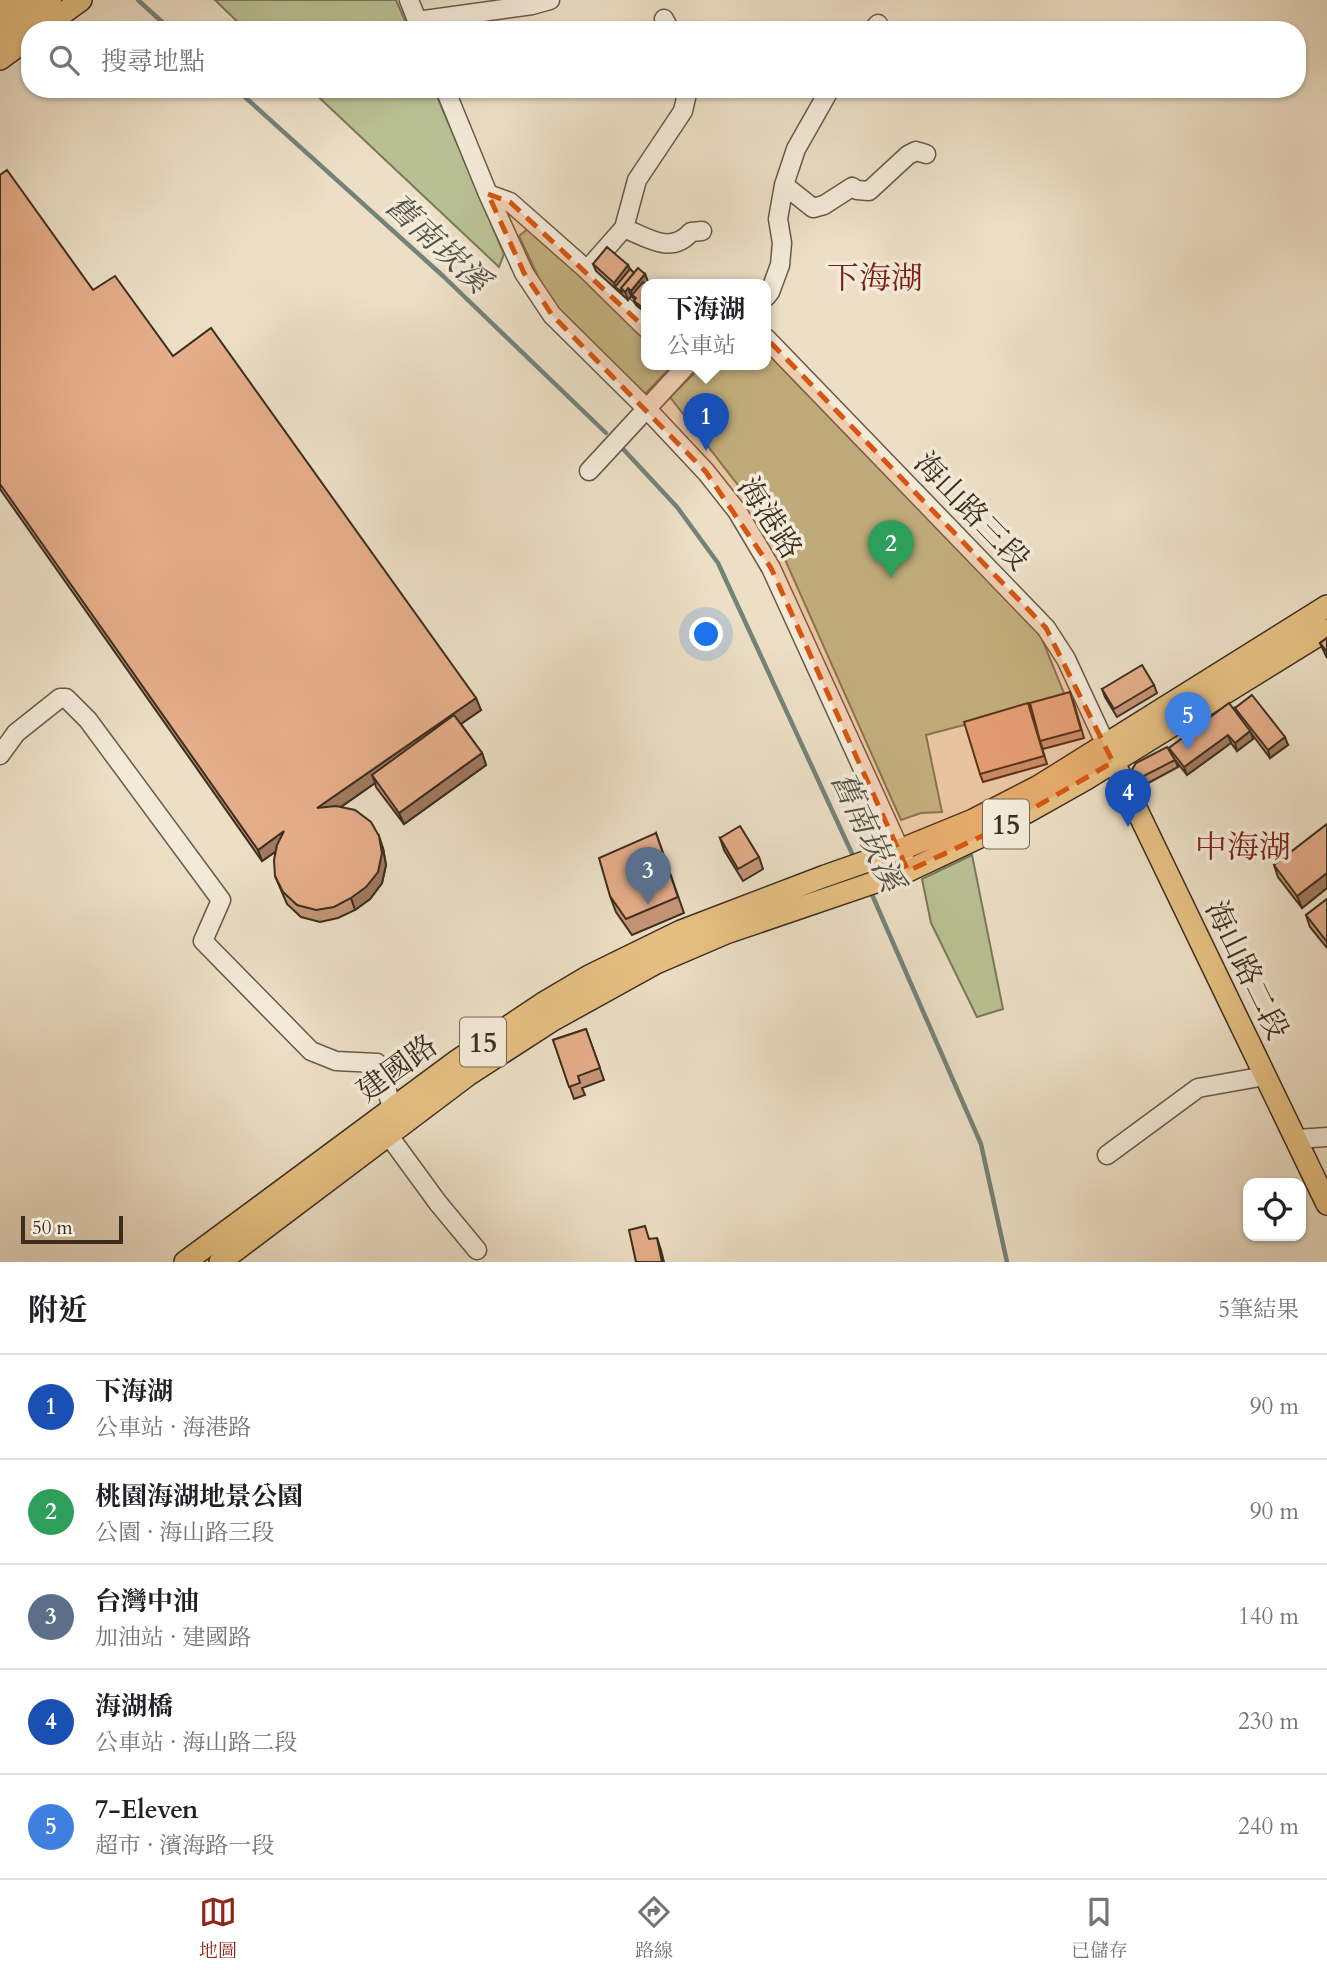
<!DOCTYPE html>
<html lang="zh-TW">
<head>
<meta charset="utf-8">
<style>
	body { margin:0; font-family:Cardo,"Noto Serif TC",serif; background:#f6f6f6; color:#202124 }
	.controls { position:absolute; right:21px; bottom:21px; display:grid; overflow:hidden; border-radius:14px; box-shadow:0 2px 5px #0004 }
	.controls button { width:63px; height:63px; display:grid; place-items:center; padding:0; border:0; border-bottom:2px solid #e0e0e0; background:#fff; color:#202124; font:35px sans-serif }
	.scale { position:absolute; left:21px; bottom:18px; width:102px; box-sizing:border-box; padding-left:7px; border:4px solid #3c2e1f; border-top:0; font-size:19px; line-height:24px; white-space:nowrap; color:#3c2e1f; -webkit-text-stroke:5px #f3ead9; paint-order:stroke }
	.you { position:absolute; left:707px; top:635px; width:24px; height:24px; margin:-18px; border:5px solid #fff; border-radius:50%; background:#1a73e8; box-shadow:0 0 0 10px #1a73e833 }
	.badge { display:grid; place-items:center; width:46px; height:46px; border-radius:50%; background:#8f2418; color:#fff; font-size:23px; font-weight:700 }
	.pin { position:absolute; translate:-50% -58px; filter:drop-shadow(0 2px 4px #0008) }
	.pin::after { content:''; position:absolute; top:37px; width:24px; height:21px; background:inherit; clip-path:polygon(0 0,100% 0,50% 100%) }
	.popup { position:absolute; left:641px; top:279px; width:130px; height:91px; box-sizing:border-box; display:grid; place-content:center; border-radius:14px; background:#fff; filter:drop-shadow(0 2px 5px #0005); font-size:23px; white-space:nowrap; color:#757577 }
	.popup b { font-size:26px; color:#202124 }
	.popup::after { content:''; position:absolute; left:50%; top:100%; margin-left:-14px; border:14px solid transparent; border-top-color:#fff }
	.list { margin:0; padding:0; list-style:none }
	h2 { display:flex; justify-content:space-between; align-items:center; height:91px; margin:0; padding:0 28px; font-size:30px }
	h2 small { font-size:23px; font-weight:400; color:#757577 }
	.list li { display:grid; grid-template-columns:46px 1fr auto; gap:21px; align-items:center; box-sizing:border-box; height:105px; padding:0 28px; border-top:2px solid #e0e0e0 }
	.list b { display:block; font-size:26px; white-space:nowrap }
	.list p { margin:0; font-size:23px; white-space:nowrap; color:#757577 }
	.list em { font-size:23px; font-style:normal; color:#757577 }
	.icon { flex:none; width:38px; height:38px; fill:none; stroke:currentColor; stroke-width:2; stroke-linecap:round; stroke-linejoin:round }
	.map { position:relative; flex:none; width:1327px; height:1262px; overflow:hidden }
	.search { position:absolute; background:#fff; box-shadow:0 2px 5px #0004; left:21px; right:21px; top:21px; height:77px; display:flex; align-items:center; gap:18px; box-sizing:border-box; padding:0 24px; border-radius:28px; color:#757577; font-size:26px }
	.sheet { height:616px; background:#fff }
	nav { display:flex; justify-content:space-around; align-items:center; box-sizing:border-box; height:98px; border-top:2px solid #e0e0e0; background:#fff; font-size:19px; color:#757577 }
	nav a { display:grid; justify-items:center; gap:4px }
	nav .on { color:#8f2418 }
	.map>svg:first-child { display:block }
	.green { fill:#b9c194; stroke:#7a785a; stroke-width:2 }
	.lines { fill:none; stroke-linecap:round; stroke-linejoin:round }
	.stream { stroke:#74837a; stroke-width:4.5 }
	.minor-casing { stroke:#685a48; stroke-width:21 }
	.major-casing { stroke:#3c2e1f; stroke-width:24 }
	.highway-casing { stroke:#3c2e1f; stroke-width:28 }
	.minor { stroke:#f3ead9; stroke-width:18 }
	.major { stroke:#e6c082; stroke-width:21 }
	.highway { stroke:#e6c082; stroke-width:24 }
	.wall { fill:#c59576; stroke:#3c2e1f; stroke-width:2 }
	.shaded-wall { fill:#a07960; stroke:#3c2e1f; stroke-width:2 }
	.building { fill:#e5ad89; stroke:#3c2e1f; stroke-width:2 }
	.marked { fill:#d7550e; fill-opacity:0.2; stroke:#d7550e; stroke-width:5; stroke-dasharray:14 9; stroke-linejoin:round }
	.labels { text-anchor:middle; stroke-width:7; stroke-linejoin:round; paint-order:stroke }
	.shield { fill:#f3ead9; stroke:#736657; stroke-width:2 }
	.shield-label { font-size:28px; font-weight:bold; fill:#3c2e1f }
	.street-label { font-size:30px; fill:#3c2e1f; stroke:#f3ead9 }
	.water-label { font-size:32px; font-style:italic; fill:#535245; stroke:#f3ead9 }
	.neighbourhood-label { font-size:32px; fill:#7a1f14; stroke:#f3ead9 }
</style>
</head>
<body>
<div class="map">
<svg width="1327" height="1262" viewBox="0 0 1327 1262">
	<rect width="100%" height="100%" fill="#ecdfc5"/>
	<filter id="stains"><feTurbulence type="fractalNoise" baseFrequency=".00286" numOctaves="4"/><feColorMatrix values="0 0 0 0 .2 0 0 0 0 .09 0 0 0 0 .02 0 0 0 .5 -.17"/></filter>
	<radialGradient id="worn" r=".72"><stop offset=".6" stop-color="#630" stop-opacity="0"/><stop offset="1" stop-color="#630" stop-opacity=".3"/></radialGradient>
	<path class="green" d="M215 0H396L409 30H246Z
		M310 89H434L504 254 499 267Z
		M529 228 646 334V365H673L645 394 551 304 519 236Z
		M766 350 1038 629 1066 698 926 735 942 812 921 813 901 820 771 528 670 397 703 365H766Z
		M972 855 1003 1009 977 1017 931 923 922 879Z"/>
	<g class="lines">
		<path class="stream" d="M138 0 171 30
			M236 89 443 276 606 433
			M624 450 677 507 718 563 855 860
			M870 890 981 1144 1007 1262"/>
		<g class="minor-casing">
			<path id="minor" d="M409 0 421 30
				M664 19 670 30
				M417 21 532 5 550 0
				M873 30 878 24
				M445 89 488 194 524 273 552 315 646 408 706 472 737 511 771 568 905 861
				M784 185 813 208 824 205 852 187 857 190 869 191 908 155 916 151 926 154
				M488 194 510 202 587 270 646 328
				M624 228C648 238 671 255 691 232L702 231
				M587 270 624 228 637 180 683 111 688 89
				M766 297 770 292 780 265 782 243 778 219 784 185 796 149 830 89
				M766 338 1046 628 1066 659 1106 745
				M589 471 687 365
				M0 755 16 733 60 698H66L88 720 221 900 203 941 311 1051 336 1061 377 1063 380 1067 392 1108
				M389 1136 438 1203 477 1250
				M1297 1139 1327 1137
				M1107 1155 1198 1088 1265 1076"/>
		</g>
		<g class="major-casing">
			<path id="major" d="M40 30 81 0
				M0 59 30 37
				M1108 750 1327 1204
				M185 1262 458 1060 545 1002 589 976 681 931 825 876 902 849 973 820 1039 786 1327 606
				M220 1262 468 1075 553 1020 656 963 726 933 908 871 1001 827 1086 779 1327 630"/>
		</g>
		<g class="highway-casing">
			<path id="highway" d="M0 13 17 0
				M0 36 49 0"/>
		</g>
		<use href="#minor" class="minor"/>
		<use href="#major" class="major"/>
		<use href="#highway" class="highway"/>
	</g>
	<path class="wall" d="M0 175 93 290 173 356 481 710 461 724 482 753 486 765 404 824 376 787 375 783 341 807 383 848 386 865 382 883 370 899 355 910 338 918 320 922 301 917 287 904 275 876V852L262 861 0 489Z
		M593 264 628 265 630 269 634 273 645 274 648 282 646 284 647 310 645 312 636 305 634 301 635 300 631 296 628 300 596 271Z
		M1327 638V658L1320 643Z
		M1154 685 1157 693 1117 717 1105 697 1102 689Z
		M1073 700 1084 738 1043 749 1040 741Z
		M1235 708 1288 745 1270 758 1251 733 1253 739 1237 751 1231 743 1187 775 1175 760 1178 767 1139 788 1131 771 1172 754 1169 748 1236 713Z
		M1031 711 1047 764 983 782 980 774Z
		M1327 824V888L1302 908 1278 877 1274 865Z
		M656 833 684 913 632 935 616 912 610 896Z
		M720 838 759 857 763 869 743 881 724 850Z
		M1327 899V948L1310 927 1306 915Z
		M586 1029 604 1080 582 1088 585 1095 574 1099 553 1040Z"/>
	<path class="shaded-wall" d="M628 265 631 273 615 287 614 283Z
		M645 274 648 282 635 297 632 295 631 291Z
		M628 288 631 296 628 300 625 292Z
		M476 698 481 710 377 782 372 775 375 783 322 820 317 808Z
		M1250 731 1253 739 1237 751 1235 743Z
		M1228 735 1231 743 1187 775 1184 767Z
		M1285 737 1288 745 1270 758 1268 750Z
		M482 753 486 765 404 824 399 813Z
		M284 831 288 843 262 861 258 850Z
		M379 836 383 848 386 865 382 883 370 899 355 910 351 898Z
		M1327 873V888L1302 908 1297 896Z
		M657 1238 661 1250 664 1262H662Z"/>
	<path class="building" d="M7 170 93 290 115 276 173 356 211 328 476 698 317 808 336 806 355 810 371 822 379 836 382 853 378 872 366 887 351 898 334 907 316 910 297 905 283 892 275 876 274 860 277 845 284 831 258 850 0 484V175Z
		M607 247 628 265 614 283 593 264Z
		M638 268 645 274 631 291 628 288 625 292 621 288Z
		M630 269 634 273 621 288 622 292 615 287Z
		M643 282 647 285V304L643 308 634 301 636 298 632 295Z
		M1327 638V652L1320 643Z
		M1142 665 1154 685 1114 709 1102 689Z
		M1070 692 1081 730 1040 741 1030 703Z
		M1252 695 1285 737 1268 750 1235 708Z
		M1028 703 1044 756 980 774 964 722Z
		M1229 703 1250 731 1235 743 1228 735 1184 767 1169 748Z
		M454 715 482 753 399 813 372 775Z
		M1167 747 1175 760 1136 780 1131 771 1136 763Z
		M1327 824V873L1297 896 1274 865Z
		M740 826 759 857 738 869 720 838Z
		M656 833 678 897 626 919 610 896 599 858Z
		M1327 899V942L1306 915Z
		M586 1029 600 1068 578 1076 580 1083 569 1087 553 1040Z
		M645 1226 649 1239 657 1238 662 1262H636L629 1230Z"/>
	<path class="marked" d="M488 194 510 202 642 325 692 360 747 318 1046 628 1113 762 1001 827 908 871 771 568 706 472 552 315 524 273Z"/>
	<g class="labels">
		<g class="shield">
			<rect x="983" y="799.5" width="46" height="49" rx="5"/>
			<rect x="460" y="1017.5" width="46" height="49" rx="5"/>
		</g>
		<g class="shield-label">
			<text x="1006" y="834">15</text>
			<text x="483" y="1052">15</text>
		</g>
		<g class="street-label">
			<text transform="translate(972 511) rotate(46)" y="10">海山路三段</text>
			<text transform="translate(770 518) rotate(57)" y="10">海港路</text>
			<text transform="translate(1247 970) rotate(64)" y="10">海山路二段</text>
			<text transform="translate(397 1068) rotate(-36)" y="10">建國路</text>
		</g>
		<g class="water-label">
			<text transform="translate(438 243) rotate(43)" y="11">舊南崁溪</text>
			<text transform="translate(868 831) rotate(65)" y="11">舊南崁溪</text>
		</g>
		<g class="neighbourhood-label">
			<text x="875" y="289">下海湖</text>
			<text x="1243" y="858">中海湖</text>
		</g>
	</g>
	<rect width="100%" height="100%" filter="url(#stains)"/>
	<rect width="100%" height="100%" fill="url(#worn)"/>
</svg>
<div class="controls">
<button><svg class="icon" aria-label="locate" viewBox="0 0 24 24"><circle cx="12" cy="12" r="6"/><path d="M12 2v4M12 18v4M2 12h4M18 12h4"/></svg></button>
</div>
<div class="scale">50 m</div>
<div class="you"></div>
<div class="pin badge" style="left:706px;top:451px;background:#1a4fb4">1</div>
<div class="popup"><b>下海湖</b>公車站</div>
<div class="pin badge" style="left:891px;top:578px;background:#2e9e5b">2</div>
<div class="pin badge" style="left:648px;top:905px;background:#5c6f8a">3</div>
<div class="pin badge" style="left:1128px;top:827px;background:#1a4fb4">4</div>
<div class="pin badge" style="left:1188px;top:750px;background:#3f7fe0">5</div>
<div class="search"><svg class="icon" aria-label="search" viewBox="0 0 24 24"><circle cx="10" cy="10" r="6"/><path d="M15 15l6 6"/></svg>搜尋地點</div>
</div>
<section class="sheet">
<h2>附近<small>5筆結果</small></h2>
<ul class="list">
<li><span class="badge" style="background:#1a4fb4">1</span><div><b>下海湖</b><p>公車站 · 海港路</p></div><em>90 m</em></li>
<li><span class="badge" style="background:#2e9e5b">2</span><div><b>桃園海湖地景公園</b><p>公園 · 海山路三段</p></div><em>90 m</em></li>
<li><span class="badge" style="background:#5c6f8a">3</span><div><b>台灣中油</b><p>加油站 · 建國路</p></div><em>140 m</em></li>
<li><span class="badge" style="background:#1a4fb4">4</span><div><b>海湖橋</b><p>公車站 · 海山路二段</p></div><em>230 m</em></li>
<li><span class="badge" style="background:#3f7fe0">5</span><div><b>7-Eleven</b><p>超市 · 濱海路一段</p></div><em>240 m</em></li>
</ul>
</section>
<nav>
<a class="on"><svg class="icon" aria-label="map" viewBox="0 0 24 24"><path d="M3 6l6-2 6 2 6-2v14l-6 2-6-2-6 2zM9 4v14M15 6v14"/></svg>地圖</a>
<a><svg class="icon" aria-label="directions" viewBox="0 0 24 24"><path d="M12 3l9 9-9 9-9-9zM9 14v-3h6M13 9l2 2-2 2"/></svg>路線</a>
<a><svg class="icon" aria-label="saved" viewBox="0 0 24 24"><path d="M7 4h10v16l-5-4-5 4z"/></svg>已儲存</a>
</nav>
</body>
</html>
